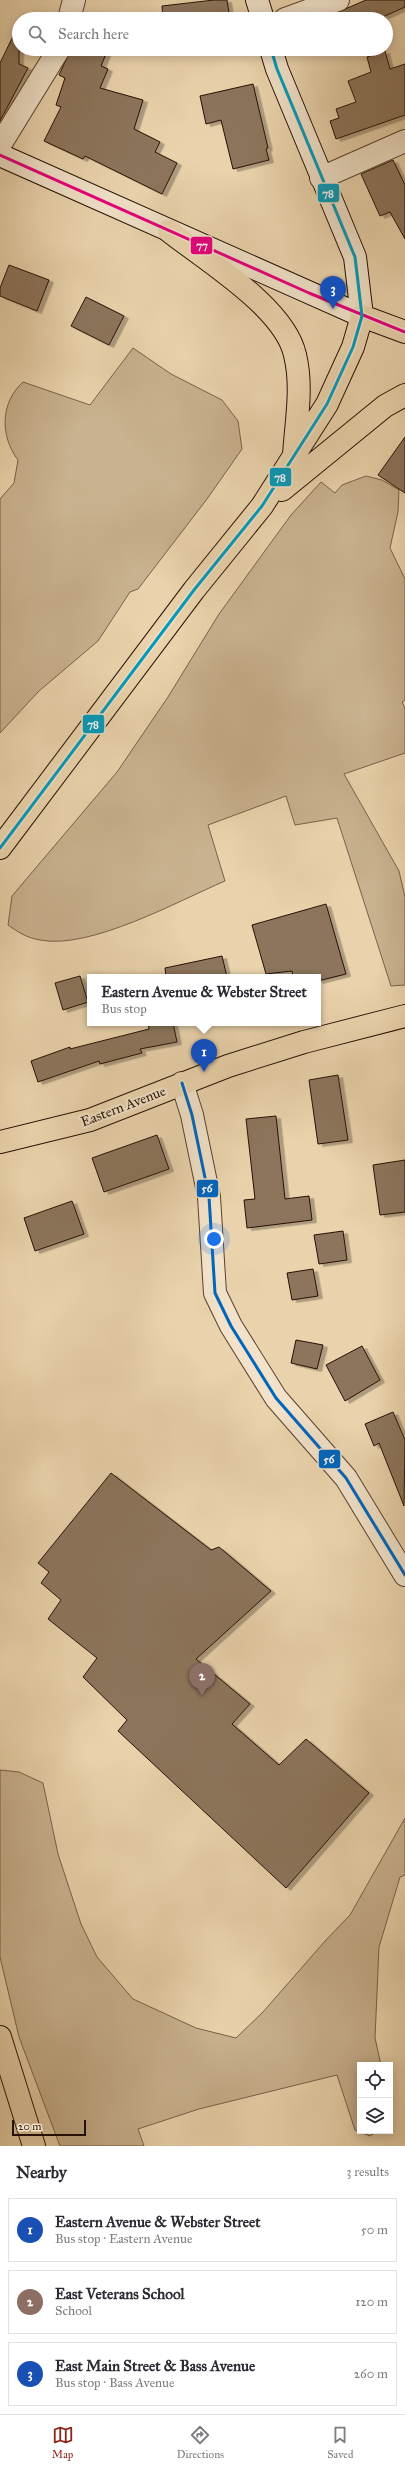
<!DOCTYPE html>
<html lang="en">
<head>
<meta charset="utf-8">
<style>
	body { margin:0; font-family:"IM FELL Great Primer",serif; background:#f2f2f3; color:#2b2b33 }
	.controls { position:absolute; right:12px; bottom:12px; display:grid; overflow:hidden; border-radius:0px; box-shadow:0 2px 10px #0003 }
	.controls button { width:36px; height:36px; display:grid; place-items:center; padding:0; border:0; border-bottom:1px solid #e1e1e2; background:#fff; color:#2b2b33; font:20px sans-serif }
	.scale { position:absolute; left:12px; bottom:10px; width:74px; box-sizing:border-box; padding-left:4px; border:2px solid #271004; border-top:0; font-size:11px; line-height:14px; white-space:nowrap; color:#271004; -webkit-text-stroke:3px #f1e2c9; paint-order:stroke }
	.you { position:absolute; left:214px; top:1239px; width:14px; height:14px; margin:-10px; border:3px solid #fff; border-radius:50%; background:#1a73e8; box-shadow:0 0 0 6px #1a73e833 }
	.badge { display:grid; place-items:center; width:26px; height:26px; border-radius:50%; background:#8f2418; color:#fff; font-size:13px; font-weight:700 }
	.pin { position:absolute; translate:-50% -33px; filter:drop-shadow(0 1px 2px #0008) }
	.pin::after { content:''; position:absolute; top:21px; width:14px; height:12px; background:inherit; clip-path:polygon(0 0,100% 0,50% 100%) }
	.popup { position:absolute; left:87px; top:974px; width:234px; height:52px; box-sizing:border-box; display:grid; place-content:center; border-radius:0px; background:#fff; filter:drop-shadow(0 1px 3px #0005); font-size:13px; white-space:nowrap; color:#7c7c81 }
	.popup b { font-size:15px; color:#2b2b33 }
	.popup::after { content:''; position:absolute; left:50%; top:100%; margin-left:-8px; border:8px solid transparent; border-top-color:#fff }
	.list { margin:0; padding:0; list-style:none }
	h2 { display:flex; justify-content:space-between; align-items:center; height:52px; margin:0; padding:0 16px; font-size:17px }
	h2 small { font-size:13px; font-weight:400; color:#7c7c81 }
	.list li { display:grid; grid-template-columns:26px 1fr auto; gap:12px; align-items:center; box-sizing:border-box; height:64px; margin:0 8px 8px; padding:0 8px; border:1px solid #e1e1e2; border-radius:0px }
	.list b { display:block; font-size:15px; white-space:nowrap }
	.list p { margin:0; font-size:13px; white-space:nowrap; color:#7c7c81 }
	.list em { font-size:13px; font-style:normal; color:#7c7c81 }
	.icon { flex:none; width:22px; height:22px; fill:none; stroke:currentColor; stroke-width:2; stroke-linecap:round; stroke-linejoin:round }
	.map { position:relative; flex:none; width:405px; height:2146px; overflow:hidden }
	.search { position:absolute; background:#fff; box-shadow:0 2px 10px #0003; left:12px; right:12px; top:12px; height:44px; display:flex; align-items:center; gap:10px; box-sizing:border-box; padding:0 14px; border-radius:22px; color:#7c7c81; font-size:15px }
	.sheet { height:268px; background:#fff }
	nav { display:flex; justify-content:space-around; align-items:center; box-sizing:border-box; height:56px; border-top:1px solid #e1e1e2; background:#fff; font-size:11px; color:#7c7c81 }
	nav a { display:grid; justify-items:center; gap:2px }
	nav .on { color:#8f2418 }
	.map>svg:first-child { display:block }
	.green { fill:#c9b28f; stroke:#78614a }
	.building { fill:#8c755b; stroke:#271004; filter:url(#shadow) }
	.lines { fill:none; stroke-linecap:round; stroke-linejoin:round }
	.street-casing { stroke:#58412e; stroke-width:24 }
	.secondary-casing { stroke:#271004; stroke-width:24 }
	.primary-casing { stroke:#271004; stroke-width:24 }
	.highway-casing { stroke:#271004; stroke-width:24 }
	.street { stroke:#f1e2c9; stroke-width:22 }
	.secondary { stroke:#f1e2c9; stroke-width:22 }
	.primary { stroke:#ead3ac; stroke-width:22 }
	.highway { stroke:#ead3ac; stroke-width:22 }
	.bus-1-casing { stroke:#f1e2c9; stroke-width:6 }
	.bus-2-casing { stroke:#f1e2c9; stroke-width:6 }
	.bus-3-casing { stroke:#f1e2c9; stroke-width:6 }
	.bus-1 { stroke:#e5007d; stroke-width:3 }
	.bus-2 { stroke:#049aba; stroke-width:3 }
	.bus-3 { stroke:#0065bd; stroke-width:3 }
	.labels { text-anchor:middle; stroke-width:4; stroke-linejoin:round; paint-order:stroke }
	.street-label { font-size:14px; fill:#271004; stroke:#f1e2c9 }
	.line-badge { stroke:#f1e2c9; stroke-width:1.5 }
	.badge-label { font-size:11px; text-anchor:middle; font-weight:bold; fill:#fff }
</style>
</head>
<body>
<div class="map">
<svg width="405" height="2146" viewBox="0 0 405 2146">
	<defs>
		<filter id="shadow"><feDropShadow dx="4.5" dy="2.5" stdDeviation="0" flood-color="#0004"/></filter>
	</defs>
	<rect width="100%" height="100%" fill="#ead3ac"/>
	<filter id="stains"><feTurbulence type="fractalNoise" baseFrequency=".005" numOctaves="4"/><feColorMatrix values="0 0 0 0 .2 0 0 0 0 .09 0 0 0 0 .02 0 0 0 .5 -.17"/></filter>
	<radialGradient id="worn" r=".72"><stop offset=".6" stop-color="#630" stop-opacity="0"/><stop offset="1" stop-color="#630" stop-opacity=".3"/></radialGradient>
	<path class="green" d="M133 348 171 374 222 400 238 421 242 449 207 499 138 589 130 592 98 641 39 691 0 733V499L14 483 18 460C0 436 0 403 23 382L90 405Z
		M366 476 382 480 399 490 398 512 390 548 405 579V700L402 702 405 708V753L344 774 399 871 405 897V985L391 986 337 818 295 825 286 796 208 825 225 881C178 901 90 950 40 940 27 938 18 932 8 925L12 896 117 772 168 697 219 614 291 515 321 482 335 493 342 485Z
		M0 1770 19 1772 43 1783 58 1854 81 1924 97 1957 133 1999 196 2028 236 2038 263 2012 326 1940 350 1915 405 1818V1875L400 1877 379 1947 375 2038 381 2065H360V2131H378L370 2136 355 2130 337 2075 199 2109 138 2129 144 2146H60L19 2037 0 1957Z"/>
	<path class="building" d="M214 0H227L230 19H163L162 6Z
		M366 0H405V7L378 19H322Z
		M19 24V64L28 68 0 121V63Z
		M71 49H108L101 66 108 69 100 88 143 100 134 129 160 142 155 152 177 163 162 194 85 156 83 159 44 141 61 107 56 105 65 78 59 75Z
		M385 51 390 69 405 64V115L336 139 330 121 339 118 336 109 356 102 348 81 371 72 367 57Z
		M253 84 268 148 266 149 269 160 233 169 221 120 206 124 200 96Z
		M393 160 405 185V239L390 212 380 216 361 174Z
		M9 265 49 280 37 311 0 296V288Z
		M86 297 124 316 109 345 71 326Z
		M405 437V493L378 475Z
		M326 904 346 974 318 981V977H293L292 971 266 974 252 925Z
		M222 956 227 977H166L165 968Z
		M80 976 88 1002 63 1010 55 983Z
		M148 1023H173L177 1042 140 1049 142 1053 100 1064 99 1061 38 1082 31 1061 70 1047V1049L149 1029Z
		M338 1075 348 1140 318 1144 309 1080Z
		M276 1116 285 1199 309 1196 312 1220 247 1228 244 1200 255 1199 246 1119Z
		M157 1135 169 1169 104 1192 92 1158Z
		M405 1160V1212L380 1215 373 1165Z
		M72 1201 84 1234 35 1251 24 1218Z
		M343 1231 347 1260 319 1264 314 1235Z
		M313 1269 318 1296 292 1300 287 1273Z
		M296 1340 323 1345 317 1369 291 1363Z
		M362 1346 380 1380 345 1401 326 1365Z
		M393 1412 405 1440 404 1506 379 1443 374 1446 365 1424Z
		M111 1473 211 1550 219 1547 271 1591 196 1659 250 1704 232 1724 279 1765 306 1739 369 1793 286 1888 118 1731 127 1720 83 1677 97 1658 48 1619 61 1600 41 1583 49 1572 38 1563Z"/>
	<g class="lines">
		<g class="street-casing">
			<path id="street" d="M69 19 74 0
				M285 19 338 0
				M0 145 59 49
				M321 178 405 141
				M182 1083 192 1115 209 1197 215 1293 231 1326 276 1398 346 1478 405 1575"/>
		</g>
		<g class="secondary-casing">
			<path id="secondary" d="M257 0 263 19
				M0 155 362 316 355 257 277 69 271 49"/>
		</g>
		<g class="primary-casing">
			<path id="primary" d="M362 316 405 332
				M0 1142 90 1120 228 1066 304 1042 405 1016"/>
		</g>
		<g class="highway-casing">
			<path id="highway" d="M169 231C207 261 285 308 295 355 303 387 296 423 294 455
				M282 490 385 406 405 395
				M0 848 194 590 262 506 327 404 353 347 362 316
				M0 2037 34 2146"/>
		</g>
		<use href="#street" class="street"/>
		<use href="#secondary" class="secondary"/>
		<use href="#primary" class="primary"/>
		<use href="#highway" class="highway"/>
		<g class="bus-1-casing">
			<path id="bus-1" d="M0 155 309 293 405 332"/>
		</g>
		<g class="bus-2-casing">
			<path id="bus-2" d="M0 848 194 590 262 506 327 404 353 347 362 316 355 257 277 69 271 49"/>
		</g>
		<g class="bus-3-casing">
			<path id="bus-3" d="M182 1083 192 1115 209 1197 215 1293 231 1326 276 1398 346 1478 405 1575"/>
		</g>
		<use href="#bus-1" class="bus-1"/>
		<use href="#bus-2" class="bus-2"/>
		<use href="#bus-3" class="bus-3"/>
	</g>
	<g class="labels">
		<g class="street-label">
			<text transform="translate(123 1106) rotate(-21)" y="5">Eastern Avenue</text>
		</g>
	</g>
	<g class="line-badge">
		<rect x="317" y="183" width="23" height="20" rx="4" fill="#049aba"/>
		<rect x="190" y="236" width="23" height="19" rx="4" fill="#e5007d"/>
		<rect x="269" y="467" width="23" height="20" rx="4" fill="#049aba"/>
		<rect x="82" y="714" width="23" height="20" rx="4" fill="#049aba"/>
		<rect x="196" y="1179" width="23" height="19" rx="4" fill="#0065bd"/>
		<rect x="318" y="1449" width="23" height="20" rx="4" fill="#0065bd"/>
	</g>
	<g class="badge-label">
		<text x="328" y="197">78</text>
		<text x="202" y="249">77</text>
		<text x="280" y="481">78</text>
		<text x="93" y="728">78</text>
		<text x="207" y="1192">56</text>
		<text x="329" y="1463">56</text>
	</g>
	<rect width="100%" height="100%" filter="url(#stains)"/>
	<rect width="100%" height="100%" fill="url(#worn)"/>
</svg>
<div class="controls">
<button><svg class="icon" aria-label="locate" viewBox="0 0 24 24"><circle cx="12" cy="12" r="6"/><path d="M12 2v4M12 18v4M2 12h4M18 12h4"/></svg></button>
<button><svg class="icon" aria-label="layers" viewBox="0 0 24 24"><path d="M12 4l9 5-9 5-9-5zM3 14l9 5 9-5"/></svg></button>
</div>
<div class="scale">20 m</div>
<div class="you"></div>
<div class="pin badge" style="left:204px;top:1072px;background:#1a4fb4">1</div>
<div class="popup"><b>Eastern Avenue &amp; Webster Street</b>Bus stop</div>
<div class="pin badge" style="left:202px;top:1696px;background:#8d6e63">2</div>
<div class="pin badge" style="left:333px;top:309px;background:#1a4fb4">3</div>
<div class="search"><svg class="icon" aria-label="search" viewBox="0 0 24 24"><circle cx="10" cy="10" r="6"/><path d="M15 15l6 6"/></svg>Search here</div>
</div>
<section class="sheet">
<h2>Nearby<small>3 results</small></h2>
<ul class="list">
<li><span class="badge" style="background:#1a4fb4">1</span><div><b>Eastern Avenue &amp; Webster Street</b><p>Bus stop · Eastern Avenue</p></div><em>50 m</em></li>
<li><span class="badge" style="background:#8d6e63">2</span><div><b>East Veterans School</b><p>School</p></div><em>120 m</em></li>
<li><span class="badge" style="background:#1a4fb4">3</span><div><b>East Main Street &amp; Bass Avenue</b><p>Bus stop · Bass Avenue</p></div><em>260 m</em></li>
</ul>
</section>
<nav>
<a class="on"><svg class="icon" aria-label="map" viewBox="0 0 24 24"><path d="M3 6l6-2 6 2 6-2v14l-6 2-6-2-6 2zM9 4v14M15 6v14"/></svg>Map</a>
<a><svg class="icon" aria-label="directions" viewBox="0 0 24 24"><path d="M12 3l9 9-9 9-9-9zM9 14v-3h6M13 9l2 2-2 2"/></svg>Directions</a>
<a><svg class="icon" aria-label="saved" viewBox="0 0 24 24"><path d="M7 4h10v16l-5-4-5 4z"/></svg>Saved</a>
</nav>
</body>
</html>
